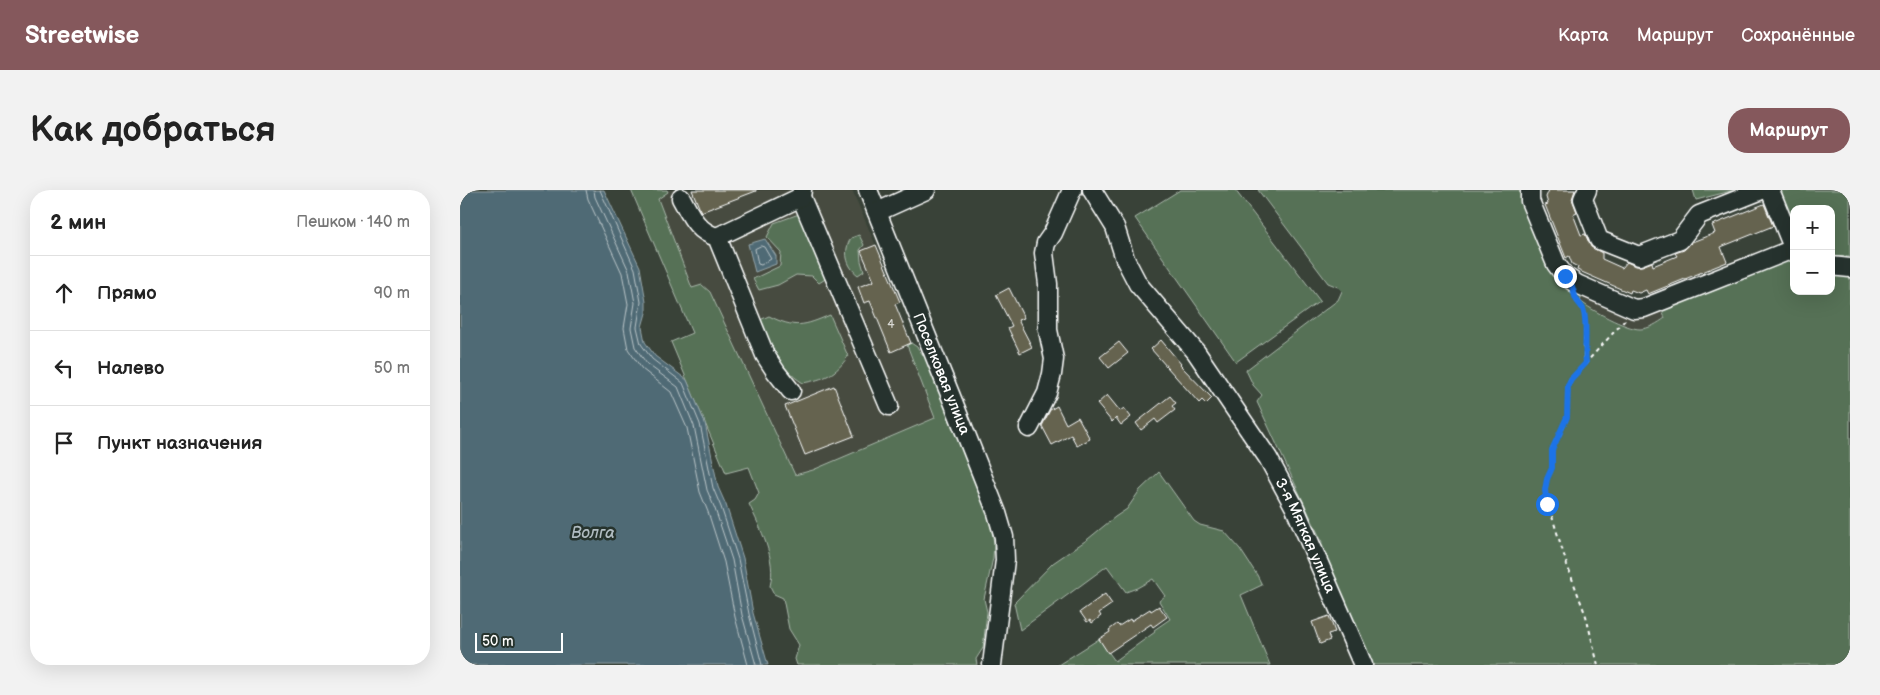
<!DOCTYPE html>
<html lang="ru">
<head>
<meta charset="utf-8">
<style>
	body { margin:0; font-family:"Balsamiq Sans",sans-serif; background:#f2f2f2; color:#222 }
	.controls { position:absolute; right:15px; top:15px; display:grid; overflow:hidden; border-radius:10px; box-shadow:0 5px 20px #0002 }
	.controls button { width:45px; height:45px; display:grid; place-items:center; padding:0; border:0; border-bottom:1px solid #e0e0e0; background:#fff; color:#222; font:25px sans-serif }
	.scale { position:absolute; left:15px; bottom:12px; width:88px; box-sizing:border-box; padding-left:5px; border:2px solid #fff; border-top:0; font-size:14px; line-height:18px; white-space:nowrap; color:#fff; -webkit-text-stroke:4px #26332d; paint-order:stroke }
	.stop { position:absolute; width:15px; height:15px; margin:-11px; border:4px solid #1a73e8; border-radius:50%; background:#fff }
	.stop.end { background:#1a73e8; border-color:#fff; box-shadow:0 1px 5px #0008 }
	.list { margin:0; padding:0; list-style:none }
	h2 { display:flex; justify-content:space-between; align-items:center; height:65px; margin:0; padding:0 20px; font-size:21px }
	h2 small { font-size:16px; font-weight:400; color:#767676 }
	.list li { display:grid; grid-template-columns:32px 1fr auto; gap:15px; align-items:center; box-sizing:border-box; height:75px; padding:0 20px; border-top:1px solid #e0e0e0 }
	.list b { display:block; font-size:19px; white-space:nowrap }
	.list em { font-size:16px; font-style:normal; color:#767676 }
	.icon { flex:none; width:28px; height:28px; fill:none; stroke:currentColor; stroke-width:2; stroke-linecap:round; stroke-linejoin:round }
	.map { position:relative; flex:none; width:1390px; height:475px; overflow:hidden; border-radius:20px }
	header { display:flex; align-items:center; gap:30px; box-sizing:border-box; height:70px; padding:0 25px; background:#85585c; color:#fff }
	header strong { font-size:24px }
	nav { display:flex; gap:28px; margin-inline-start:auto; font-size:18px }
	.intro { display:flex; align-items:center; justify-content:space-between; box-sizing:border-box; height:120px; padding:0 30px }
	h1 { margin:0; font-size:35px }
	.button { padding:12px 22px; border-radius:20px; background:#85585c; color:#fff; font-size:18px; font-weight:700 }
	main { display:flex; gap:30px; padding:0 30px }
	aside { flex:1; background:#fff; border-radius:20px; box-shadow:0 5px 20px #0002 }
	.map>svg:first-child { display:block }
	.built { fill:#464c3f }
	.green { fill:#567157; stroke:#aab8ab }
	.water { fill:#506b75; stroke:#96a6ac }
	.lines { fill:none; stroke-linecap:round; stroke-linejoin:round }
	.shore { stroke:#b9c4c8; stroke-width:1 }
	.building { fill:#656450; stroke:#fff }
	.minor-casing { stroke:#fff; stroke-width:21 }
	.path { stroke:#fff; stroke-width:2; stroke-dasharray:4 4; stroke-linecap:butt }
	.minor { stroke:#26332d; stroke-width:18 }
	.route { stroke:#1a73e8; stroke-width:6 }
	.labels { text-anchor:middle; stroke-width:5; stroke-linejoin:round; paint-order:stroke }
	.number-label { font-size:12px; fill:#d8d8d3 }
	.street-label { font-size:15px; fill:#fff; stroke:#26332d }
	.water-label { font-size:16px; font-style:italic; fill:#b0bcc1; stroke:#26332d }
</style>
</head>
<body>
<header>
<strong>Streetwise</strong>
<nav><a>Карта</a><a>Маршрут</a><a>Сохранённые</a></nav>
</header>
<div class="intro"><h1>Как добраться</h1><a class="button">Маршрут</a></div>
<main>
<aside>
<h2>2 мин<small>Пешком · 140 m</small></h2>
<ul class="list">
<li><svg class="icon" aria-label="ahead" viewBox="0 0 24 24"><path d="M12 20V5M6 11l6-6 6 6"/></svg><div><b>Прямо</b></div><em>90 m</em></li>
<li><svg class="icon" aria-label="left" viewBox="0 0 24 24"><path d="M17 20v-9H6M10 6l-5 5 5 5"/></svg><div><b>Налево</b></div><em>50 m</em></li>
<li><svg class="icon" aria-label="arrive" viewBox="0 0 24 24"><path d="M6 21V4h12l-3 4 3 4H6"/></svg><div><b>Пункт назначения</b></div></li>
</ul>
</aside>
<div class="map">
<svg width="1390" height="475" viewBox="0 0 1390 475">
	<rect width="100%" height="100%" fill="#394238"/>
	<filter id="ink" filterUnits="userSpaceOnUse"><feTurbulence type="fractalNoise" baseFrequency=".02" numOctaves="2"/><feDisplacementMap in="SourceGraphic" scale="10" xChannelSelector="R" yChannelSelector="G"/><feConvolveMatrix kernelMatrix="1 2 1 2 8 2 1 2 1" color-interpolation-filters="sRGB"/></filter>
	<g filter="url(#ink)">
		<path class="built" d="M207 0H392L440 112 435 114 451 153 447 155 475 228 353 280 335 285 250 102 232 98 198 9 208 2Z
			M1124 102 1200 116 1205 127 1196 134 1182 139 1172 138 1126 117 1120 111Z"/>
		<path class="green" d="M171 0H207L208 2 198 9 232 98 242 95 250 102 335 285 353 280 475 228 447 155 451 153 457 157 467 170 530 331 534 353 533 368 524 409 527 422 523 458 516 469 517 475H337L335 469 339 455 329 439 323 408 314 404 310 396C317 369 300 338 289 314L295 310 299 303 289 277 266 283 211 152 232 143Z
			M720 0H775L860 111 776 172 675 28Z
			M798 0H1066V12L1124 102 1120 111C1131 120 1166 139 1180 139 1189 139 1198 133 1205 128L1200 116 1329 66 1334 74V101H1371V84H1390V475H913L859 359 862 352 797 212 802 205 793 195 786 180 878 110 882 101 878 97 868 93Z
			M1233 0H1275L1236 10Z
			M1320 0H1390V66L1371 67V19H1334V34Z
			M339 24 367 88 359 93 352 86 336 85 318 95 299 100 293 89 320 76 321 62 307 47 314 33Z
			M399 45 404 55 400 60 401 71 404 81 398 85C386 76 383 61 391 48Z
			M370 125 388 166C376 185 364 189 343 193 319 178 310 156 300 130L309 126C335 139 344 136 370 125Z
			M699 282 734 331 740 335 764 341 780 359 797 385 802 395 781 405 810 475H598L639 449 655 471 695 442 694 440 710 429 699 411 705 406 693 389 677 398 666 402 647 376 560 440 554 413 593 373 628 349 655 327 667 319 680 300Z"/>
		<path class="water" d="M0 0H144L180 77 186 112V123L182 137 185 152 195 166 227 190 245 233 258 297 266 315 283 368 293 423 308 475H0Z
			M305 49 316 66V74L295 82 288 54Z"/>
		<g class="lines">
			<path class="shore" d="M126 0 128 9 162 83 168 114 164 138 168 159 182 179 211 202 227 238 240 302 248 322 264 372 275 427 288 475
				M134 0 135 7 169 81 175 113 171 138 175 157 187 174 218 197 234 236 247 300 255 319 272 370 282 425 296 475
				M140 0 175 79 181 112 177 137 181 154 192 169 223 193 240 234 253 298 261 317 278 369 289 424 302 475
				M301 56 304 57 311 69 301 75 298 74 295 59Z"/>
		</g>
		<path class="building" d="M232 0H296V1L241 22Z
			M1089 0H1115L1112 9 1117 22 1113 24 1121 45 1125 44 1131 57 1142 63V69L1162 78 1167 72 1175 76H1182L1192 72 1193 76 1217 66 1215 63 1224 60 1232 52 1255 43 1252 35 1304 14 1313 36 1261 57 1267 72 1188 104 1186 100 1179 103 1171 100 1170 103 1117 80 1118 77 1112 74 1109 66 1106 68 1085 15 1088 14 1086 7Z
			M416 55 440 112 435 114 451 153 431 162 410 111 404 113 398 97 414 91 401 61Z
			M549 98 564 128 558 130 572 157 560 163 548 138 552 136 536 105Z
			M701 150 721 174 720 175 752 208 746 214 742 210 739 213 691 159Z
			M659 152 668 163 649 178 640 167Z
			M374 196 394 246 345 265 325 216Z
			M647 205 660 221 664 218 671 227 661 235 656 228 652 232 637 214Z
			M710 206 716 213 712 216 715 220 698 233 695 229 681 240 676 233Z
			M597 216 606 234 618 227 630 249 617 256 611 245 592 255 582 236 590 220Z
			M645 404 652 414 639 423 641 426 632 433 630 430 627 432 620 422Z
			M699 416 707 427 693 437 691 434 648 463 639 449 650 442 649 440 657 434 659 436 670 429 671 431 690 419 691 421Z
			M869 426 875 442 868 444 870 450 860 454 852 432Z"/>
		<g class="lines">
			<g class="minor-casing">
				<g id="minor">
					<path d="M342 0 341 7 429 216"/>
					<path id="s1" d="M408 0 492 209 537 323 544 347 545 370 532 475"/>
					<path id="s2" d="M632 0 655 37 665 69 678 94 736 162 808 268 834 316 903 475"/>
					<path d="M1070 0V11L1096 74 1105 86 1117 94 1174 119 1184 118 1333 59"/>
					<path d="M1127 0 1123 9 1139 50 1179 66 1220 50 1239 25 1302 0"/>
					<path d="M1310 0 1334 60"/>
					<path d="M221 8C230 24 237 42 257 47L305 165 316 182 331 201"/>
					<path d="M417 22 466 0"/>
					<path d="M257 47 341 7"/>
					<path d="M1371 76 1390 78"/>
					<path d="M569 238 587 203 592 184 594 169 588 140V94L584 63 586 53 593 43 612 0"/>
				</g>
			</g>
			<path class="path" d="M1116 110C1118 113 1121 116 1123 119 1128 133 1123 156 1125 172
				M1138 475 1126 426 1107 375 1091 323 1087 314 1085 300 1087 289 1092 278V260L1093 255 1099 247 1107 227 1108 195 1111 189 1165 130"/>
			<use href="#minor" class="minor"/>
		</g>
	</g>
	<g class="lines" filter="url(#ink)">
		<path class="route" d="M1087 314 1085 300 1087 289 1092 278V260L1107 227 1108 195 1111 189 1126 173C1124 159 1128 131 1123 119 1121 114 1116 112 1115 106 1112 97 1112 92 1105 86"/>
	</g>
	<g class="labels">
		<g class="number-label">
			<text x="431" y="138">4</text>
		</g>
		<g class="street-label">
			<text dy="5" stroke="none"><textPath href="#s1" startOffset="198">Поселковая улица</textPath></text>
			<text dy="5" stroke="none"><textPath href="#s2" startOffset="409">3-я Мягкая улица</textPath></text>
		</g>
		<g class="water-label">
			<text x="133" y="348">Волга</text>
		</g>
	</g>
</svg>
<div class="controls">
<button>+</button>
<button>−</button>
</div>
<div class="scale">50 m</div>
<div class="stop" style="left:1087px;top:314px"></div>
<div class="stop end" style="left:1105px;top:86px"></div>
</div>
</main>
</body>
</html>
